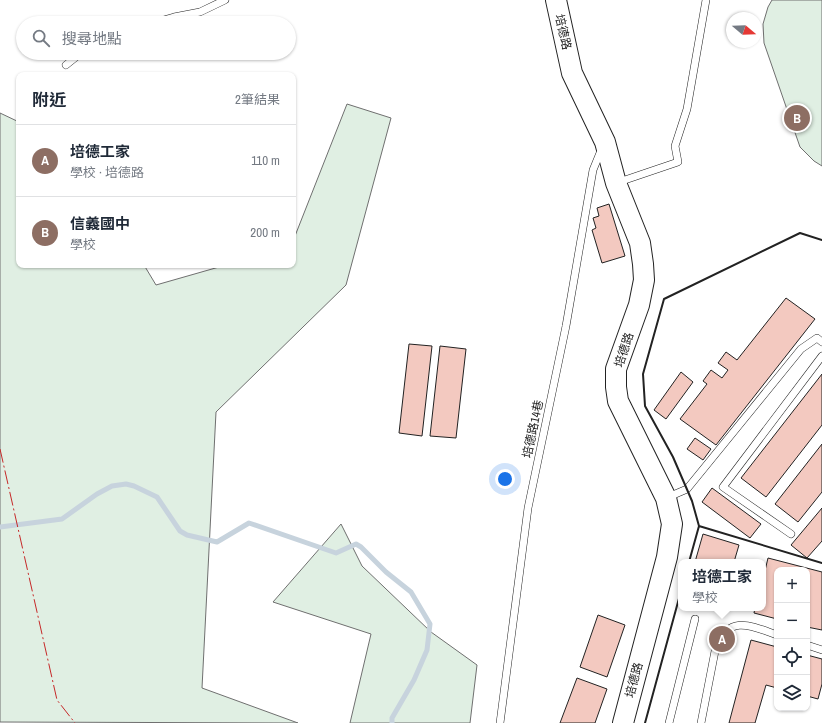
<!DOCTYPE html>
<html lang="zh-TW">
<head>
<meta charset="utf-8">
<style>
	body { margin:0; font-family:"Archivo Narrow","Noto Sans TC",sans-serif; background:#f2f2f3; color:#1f2937 }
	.controls { position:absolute; right:12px; bottom:12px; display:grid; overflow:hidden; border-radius:8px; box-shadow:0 1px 3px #0004 }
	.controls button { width:36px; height:36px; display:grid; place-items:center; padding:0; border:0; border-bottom:1px solid #e0e1e3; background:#fff; color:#1f2937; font:20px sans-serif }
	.compass { position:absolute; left:726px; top:12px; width:36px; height:36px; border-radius:50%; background:#fff; box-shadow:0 1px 3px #0004; rotate:109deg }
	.you { position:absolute; left:505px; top:479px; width:14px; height:14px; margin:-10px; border:3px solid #fff; border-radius:50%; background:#1a73e8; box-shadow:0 0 0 6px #1a73e833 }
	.badge { display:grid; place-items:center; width:26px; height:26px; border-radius:50%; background:#111827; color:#fff; font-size:13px; font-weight:700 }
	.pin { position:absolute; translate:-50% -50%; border:2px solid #fff; box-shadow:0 1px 4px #0006 }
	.popup { position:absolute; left:678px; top:559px; width:88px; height:52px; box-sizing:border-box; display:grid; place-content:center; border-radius:8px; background:#fff; filter:drop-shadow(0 1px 3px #0005); font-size:13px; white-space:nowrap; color:#747a83 }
	.popup b { font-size:15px; color:#1f2937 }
	.popup::after { content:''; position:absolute; left:50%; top:100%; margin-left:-8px; border:8px solid transparent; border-top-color:#fff }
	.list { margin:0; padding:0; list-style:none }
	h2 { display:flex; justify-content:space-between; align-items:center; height:52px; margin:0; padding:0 16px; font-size:17px }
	h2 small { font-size:13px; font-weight:400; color:#747a83 }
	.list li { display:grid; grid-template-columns:26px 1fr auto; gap:12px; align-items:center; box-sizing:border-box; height:72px; padding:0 16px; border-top:1px solid #e0e1e3 }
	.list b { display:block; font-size:15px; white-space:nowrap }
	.list p { margin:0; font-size:13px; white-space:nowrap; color:#747a83 }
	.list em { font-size:13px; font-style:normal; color:#747a83 }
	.icon { flex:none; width:22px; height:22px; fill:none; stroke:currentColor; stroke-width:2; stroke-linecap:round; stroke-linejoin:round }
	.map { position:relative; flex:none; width:822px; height:723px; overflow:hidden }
	.search { position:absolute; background:#fff; box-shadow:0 1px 3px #0004; left:16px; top:16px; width:280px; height:44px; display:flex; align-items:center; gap:10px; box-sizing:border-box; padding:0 14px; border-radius:22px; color:#747a83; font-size:15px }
	.panel { position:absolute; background:#fff; box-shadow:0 1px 3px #0004; left:16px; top:72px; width:280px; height:196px; border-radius:8px }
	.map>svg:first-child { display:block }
	.green { fill:#e0efe3; stroke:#6f6f6f }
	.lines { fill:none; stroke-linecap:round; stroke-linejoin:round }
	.stream { stroke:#c7d3dd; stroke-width:5 }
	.building { fill:#f3c9c0; stroke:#222 }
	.lane-casing { stroke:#222; stroke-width:8 }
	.secondary-casing { stroke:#222; stroke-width:22 }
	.lane { stroke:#fff; stroke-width:7 }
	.secondary { stroke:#fff; stroke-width:20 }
	.wall { stroke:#222; stroke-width:2 }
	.power { stroke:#c62828; stroke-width:1; stroke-dasharray:14 3 2 3; stroke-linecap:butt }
	.labels { text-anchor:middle; stroke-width:3; stroke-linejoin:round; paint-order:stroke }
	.street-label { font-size:12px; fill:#222; stroke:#fff }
</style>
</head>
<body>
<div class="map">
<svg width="822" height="723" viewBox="0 0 822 723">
	<rect width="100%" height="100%" fill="#fff"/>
	<path class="green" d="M772 0H822V166L814 161 800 147 764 43 763 24 768 7Z
		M347 104 391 118 346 285 216 412 202 688 298 723 0 722V113L19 122V265H144L156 285 226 265H293V241Z
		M341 524 362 566 431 632 477 665 470 723H350L371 634 273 602Z"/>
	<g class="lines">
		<path class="stream" d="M0 527 62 519 97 494 112 486 126 484 134 486 157 497 180 531 187 535 217 542 249 523 336 553 356 544 361 547 386 572 411 592 430 624 427 650 414 680 392 718V723"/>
	</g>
	<path class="building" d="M609 204 625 256 602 263 592 230 596 228 593 218 599 216 597 208Z
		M786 298 815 319 716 445 680 419 707 384 703 381 711 370 722 378 728 370 718 363 726 352 737 360Z
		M409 344 432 346 422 436 399 433Z
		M440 346 466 349 456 438 430 436Z
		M681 372 693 382 666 419 654 410Z
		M822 374V425L766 497 741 478Z
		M695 438 711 449 703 460 687 449Z
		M822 444V492L798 522 775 504Z
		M712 488 761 524 750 538 702 502Z
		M822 508V541L807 558 791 545Z
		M703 534 739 545 734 562H695Z
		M768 558 822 572V630L807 627V570H777V619L754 613 755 608H763V579Z
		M598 615 625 625 607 677 580 667Z
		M751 640 777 647V688L766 685 755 723H729Z
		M807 655 822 659V684L818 699 807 696Z
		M577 678 607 689 595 723H560Z"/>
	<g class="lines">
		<g class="lane-casing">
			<path id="lane" d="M153 23 174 17 200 12 225 0
				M66 65 81 53
				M616 183 678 162 675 146 687 109 706 0
				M666 498 687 489 801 349 817 338 822 342
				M791 534 723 487 822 356
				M807 645 822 650
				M500 723 528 508 566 326 593 170 602 148
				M669 723 695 619
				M701 723 716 646C730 614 752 626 777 635"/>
		</g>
		<g class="secondary-casing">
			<path id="secondary" d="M556 0 572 73 605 142 616 183 640 243 643 264 644 280 639 305 616 369V387L618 401 666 498 672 524 667 557 623 723"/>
		</g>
		<use href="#lane" class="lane"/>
		<use href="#secondary" class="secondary"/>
		<path class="wall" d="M822 240 800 233 664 299 643 374 645 406 673 457 692 501 699 526 822 563
			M689 562 699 526
			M645 723 681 591"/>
		<path class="power" d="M0 449 57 700 75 723"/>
	</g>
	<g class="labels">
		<g class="street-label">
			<text transform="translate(563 32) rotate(77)" y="4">培德路</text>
			<text transform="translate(624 350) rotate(-72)" y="4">培德路</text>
			<text transform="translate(533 429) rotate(-78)" y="4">培德路14巷</text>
			<text transform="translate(634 680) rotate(-75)" y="4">培德路</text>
		</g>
	</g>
</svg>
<div class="controls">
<button>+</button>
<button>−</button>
<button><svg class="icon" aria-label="locate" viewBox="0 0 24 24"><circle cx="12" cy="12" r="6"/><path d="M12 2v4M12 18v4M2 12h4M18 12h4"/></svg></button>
<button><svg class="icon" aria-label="layers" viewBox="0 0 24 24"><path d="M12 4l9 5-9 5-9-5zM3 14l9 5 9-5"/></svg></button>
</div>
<svg class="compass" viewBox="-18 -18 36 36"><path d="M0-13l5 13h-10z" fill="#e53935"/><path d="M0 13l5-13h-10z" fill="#747a83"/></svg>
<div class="you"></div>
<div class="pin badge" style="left:722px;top:639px;background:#8d6e63">A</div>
<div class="popup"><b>培德工家</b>學校</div>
<div class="pin badge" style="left:797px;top:118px;background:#8d6e63">B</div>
<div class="search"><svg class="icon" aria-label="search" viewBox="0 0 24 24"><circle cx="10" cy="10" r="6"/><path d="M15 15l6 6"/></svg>搜尋地點</div>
<section class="panel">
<h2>附近<small>2筆結果</small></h2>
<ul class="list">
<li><span class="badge" style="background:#8d6e63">A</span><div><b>培德工家</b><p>學校 · 培德路</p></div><em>110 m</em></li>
<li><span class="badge" style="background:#8d6e63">B</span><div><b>信義國中</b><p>學校</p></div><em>200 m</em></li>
</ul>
</section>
</div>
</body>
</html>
